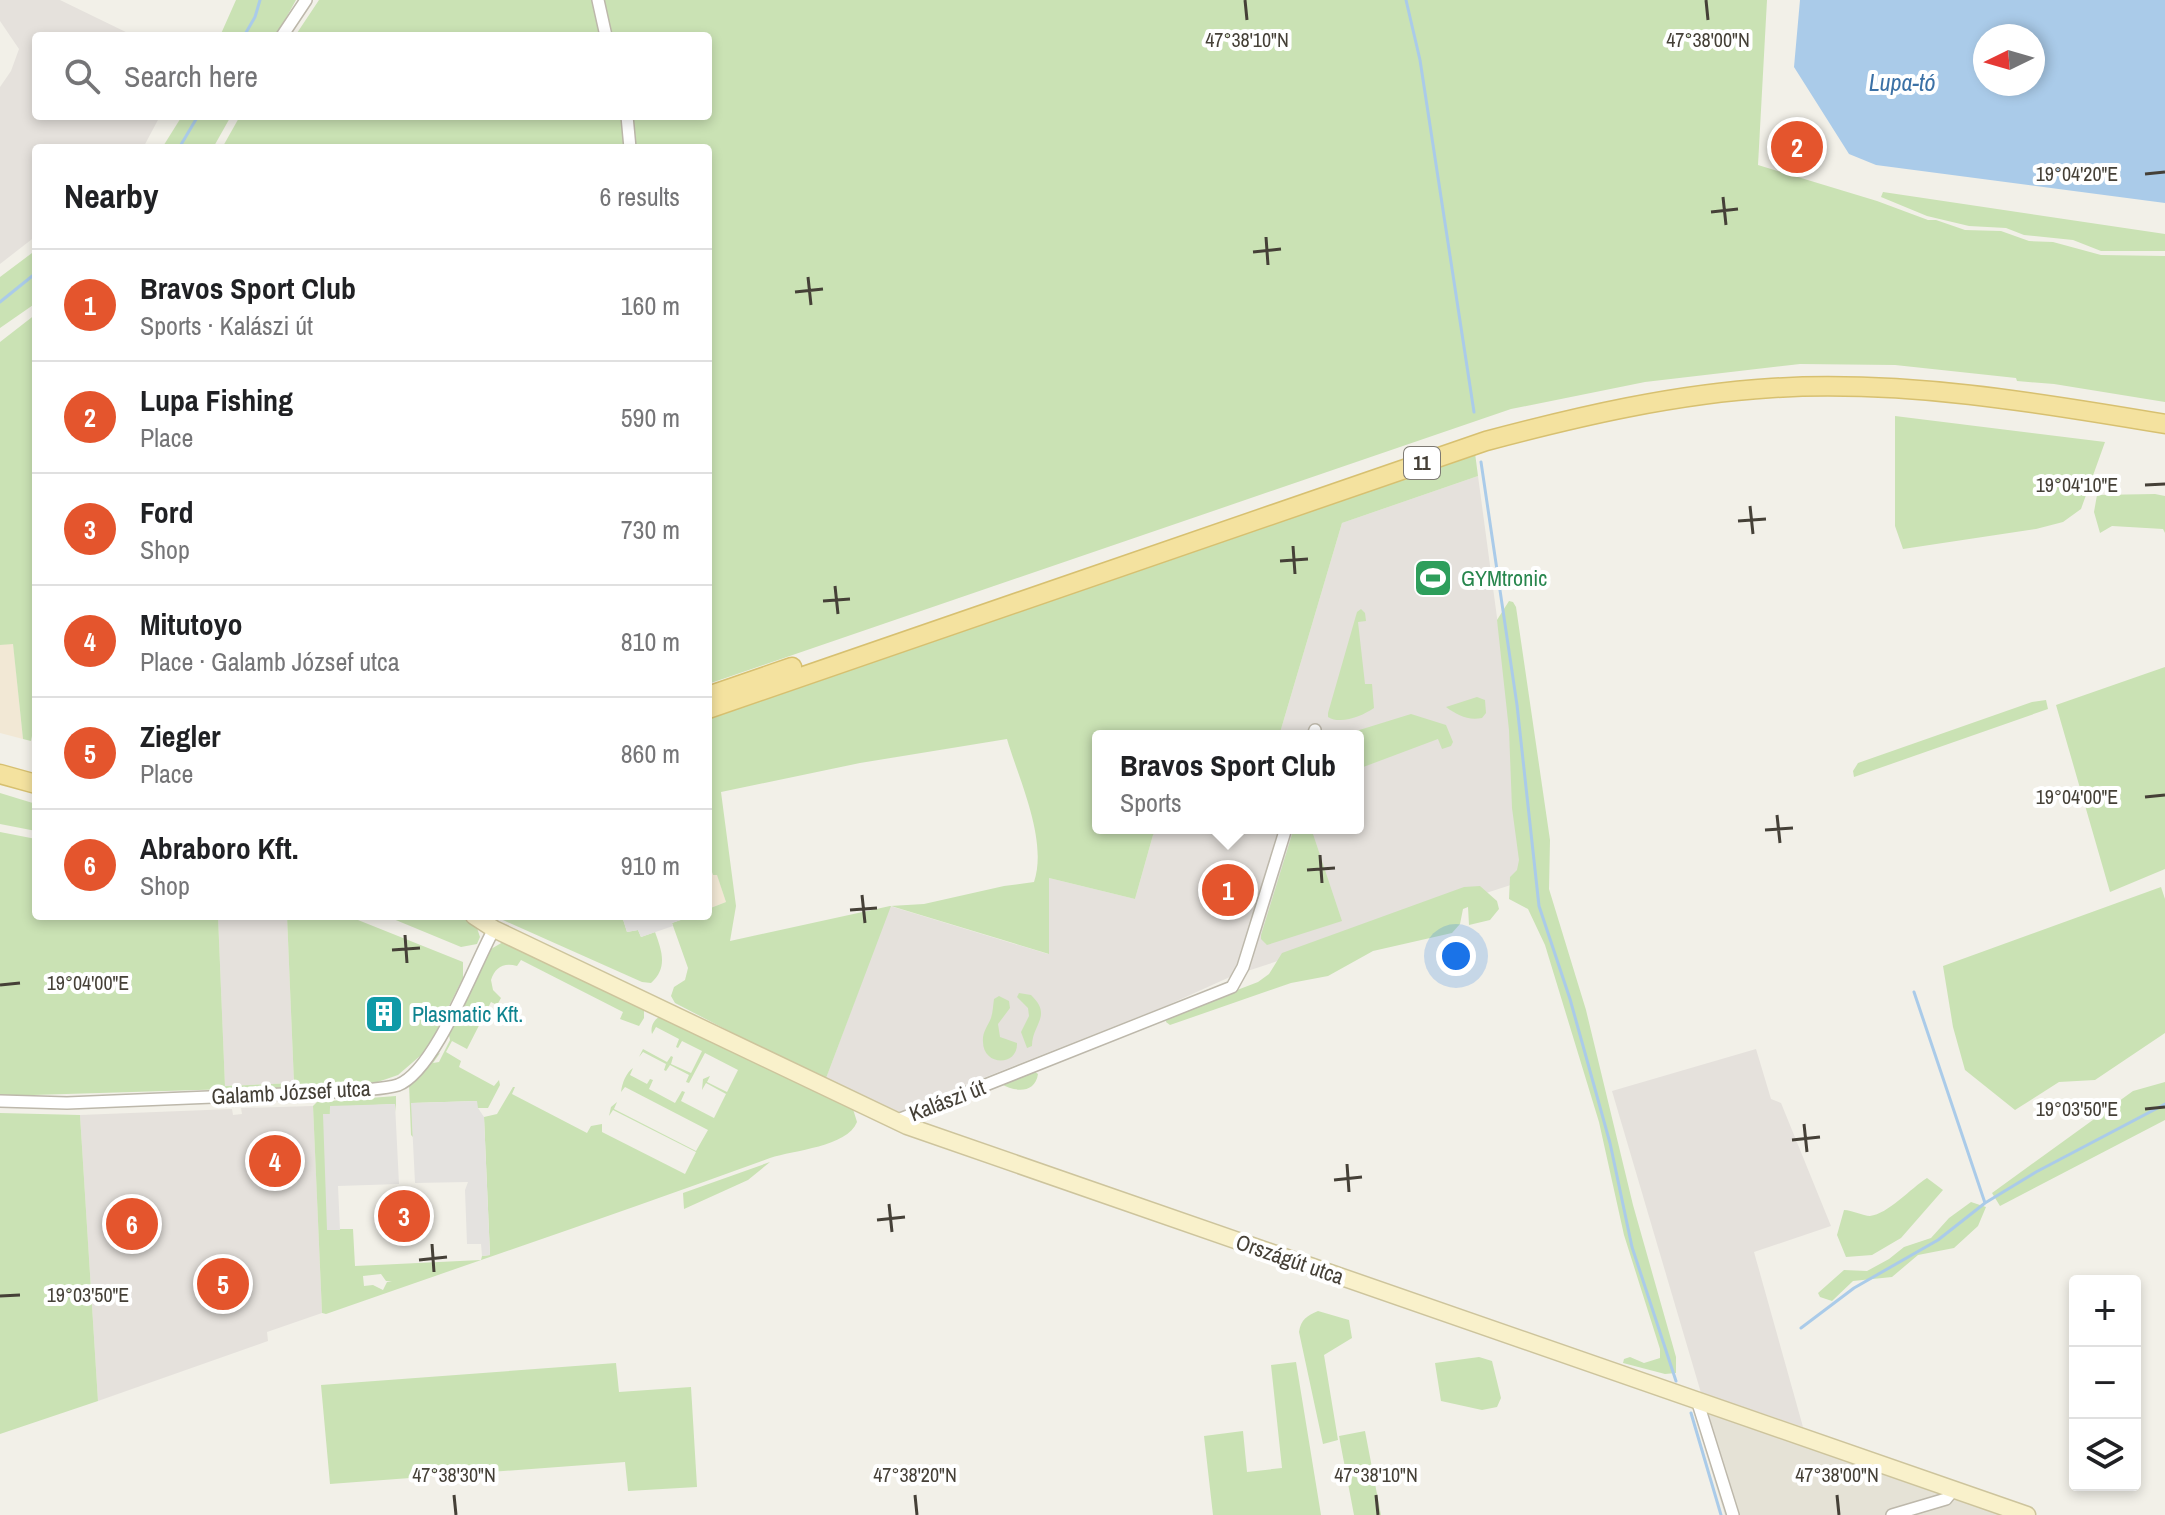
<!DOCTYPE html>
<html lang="en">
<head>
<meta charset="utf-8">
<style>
	body { margin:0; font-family:"Archivo Narrow",sans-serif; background:#f2f2f2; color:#202124 }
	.controls { position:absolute; right:24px; bottom:24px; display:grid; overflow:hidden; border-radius:8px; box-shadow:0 4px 12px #0003 }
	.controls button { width:72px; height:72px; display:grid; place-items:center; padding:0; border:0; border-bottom:2px solid #e0e0e0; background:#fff; color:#202124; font:40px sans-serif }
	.compass { position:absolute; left:1973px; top:24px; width:72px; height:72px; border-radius:50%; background:#fff; box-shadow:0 4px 12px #0003; rotate:265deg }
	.you { position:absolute; left:1456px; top:956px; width:28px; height:28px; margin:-20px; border:6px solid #fff; border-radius:50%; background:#1a73e8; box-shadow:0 0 0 12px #1a73e833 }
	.badge { display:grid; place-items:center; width:52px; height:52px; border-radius:50%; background:#e4552d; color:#fff; font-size:26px; font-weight:700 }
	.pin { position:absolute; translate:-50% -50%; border:4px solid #fff; box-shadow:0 2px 8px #0006 }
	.popup { position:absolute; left:1092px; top:730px; width:272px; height:104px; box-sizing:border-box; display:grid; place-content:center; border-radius:8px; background:#fff; filter:drop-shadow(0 2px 6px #0005); font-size:26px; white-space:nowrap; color:#757577 }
	.popup b { font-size:30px; color:#202124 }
	.popup::after { content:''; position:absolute; left:50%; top:100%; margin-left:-16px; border:16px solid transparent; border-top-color:#fff }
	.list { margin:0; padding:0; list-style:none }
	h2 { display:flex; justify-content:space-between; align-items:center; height:104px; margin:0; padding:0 32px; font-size:34px }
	h2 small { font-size:26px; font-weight:400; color:#757577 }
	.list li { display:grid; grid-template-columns:52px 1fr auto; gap:24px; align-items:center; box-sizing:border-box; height:112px; padding:0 32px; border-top:2px solid #e0e0e0 }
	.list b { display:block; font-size:30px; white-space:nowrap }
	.list p { margin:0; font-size:26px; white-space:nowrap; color:#757577 }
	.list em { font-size:26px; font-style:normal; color:#757577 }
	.icon { flex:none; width:44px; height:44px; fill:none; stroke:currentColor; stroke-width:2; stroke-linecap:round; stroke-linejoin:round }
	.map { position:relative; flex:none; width:2165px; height:1515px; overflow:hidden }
	.search { position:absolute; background:#fff; box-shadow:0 4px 12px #0003; left:32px; top:32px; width:680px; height:88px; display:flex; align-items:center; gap:20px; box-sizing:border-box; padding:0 28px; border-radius:8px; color:#757577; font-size:30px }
	.panel { position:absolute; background:#fff; box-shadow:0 4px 12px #0003; left:32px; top:144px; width:680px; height:776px; border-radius:8px }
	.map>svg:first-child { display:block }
	.residential { fill:#e5e2d6 }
	.commercial { fill:#f2e8d5 }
	.industrial { fill:#e5e1dc }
	.green { fill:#cae2b4; fill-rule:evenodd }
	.parking { fill:#e4e2df }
	.water { fill:#aacbe9; fill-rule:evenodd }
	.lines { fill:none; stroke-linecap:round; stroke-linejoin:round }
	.stream { stroke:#aacbe9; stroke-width:3 }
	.minor-casing { stroke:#bdb8ab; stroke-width:14 }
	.secondary-casing { stroke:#cdc49c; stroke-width:19 }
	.primary-casing { stroke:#d7c070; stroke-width:21 }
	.minor { stroke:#fff; stroke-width:11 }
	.secondary { stroke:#f9f1cb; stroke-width:16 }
	.primary { stroke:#f4e29f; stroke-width:18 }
	.ticks { fill:none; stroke:#454037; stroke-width:3 }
	.labels { text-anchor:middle; stroke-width:8; stroke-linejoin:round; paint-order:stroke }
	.shield { fill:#fff; stroke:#7d7973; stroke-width:2 }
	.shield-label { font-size:20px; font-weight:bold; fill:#454037 }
	.leisure-label { font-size:22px; fill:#27864d; stroke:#fff; text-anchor:start }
	.culture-label { font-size:22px; fill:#0d838f; stroke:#fff; text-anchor:start }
	.street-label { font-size:22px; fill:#454037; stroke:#fff }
	.water-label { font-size:24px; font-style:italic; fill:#3b71a6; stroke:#fff }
	.ticks-label { font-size:20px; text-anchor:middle; fill:#454037; stroke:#fff; stroke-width:8; stroke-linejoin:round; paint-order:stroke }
</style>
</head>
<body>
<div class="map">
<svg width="2165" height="1515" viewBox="0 0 2165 1515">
	<rect width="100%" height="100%" fill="#f2f0e8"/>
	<path class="residential" d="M1692 1407 2007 1515H1725Z"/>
	<path class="commercial" d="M13 643 23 739 0 733V645Z
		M708 861 713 875 717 874 726 902 708 909Z"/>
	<path class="industrial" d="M0 0H60L134 36H36V116H160L143 148H36V236L0 264V87L11 71 19 49 0 21Z
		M1478 476 1532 878 1232 976 1168 1005 917 1104 904 1113 882 1108 825 1081 890 906 1048 954 1049 878 1135 899 1153 835 1159 828H1358V736H1279L1342 523Z
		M218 916H287L294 1083 225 1086Z
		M1756 1049 1771 1099 1781 1103 1831 1226 1754 1252 1803 1427 1701 1393 1612 1091Z
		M313 1106 322 1313 267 1332 268 1341 98 1401 80 1115 232 1109 233 1115 242 1114 241 1108Z"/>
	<path class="green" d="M236 0H296L276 36H220Z
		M319 0H596L605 36H295Z
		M601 0H1767L1758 165 1877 201 1928 220H1936L1965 230 2001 231 2029 241 2053 242 2101 255 2165 256V402L2054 384 2017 381 2016 378 1895 365 1800 364 1645 382 1511 409 708 684V148H633L630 116H708V36H610Z
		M182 116H231L213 148H162Z
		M240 116H621L624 148H222Z
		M1883 192 2165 234V251H2101L2073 240 2024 235 2006 228 1969 226 1927 216 1881 197Z
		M36 250V303L0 328V277Z
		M36 314V737L32 736 31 741 23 739 13 644 0 645V342Z
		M1895 416 2105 442 2081 509 2063 522 2036 529 1903 549 1895 526Z
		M1475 453 1478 476 1342 523 1279 736H1098V828H1159L1153 835 1135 899 1049 878V954L891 906 825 1081 675 1003 671 996 674 987 685 980 688 968 672 923 692 916H708V909L726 902 717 875H713L708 861V716ZM1007 739C1019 780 1048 840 1034 882L1004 886 924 904 890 906 730 941 736 906 721 792 860 763Z
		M2155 494 2165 496V533L2163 529 2112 526 2100 533 2094 512 2097 495Z
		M1509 601 1513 602 1516 607 1550 840 1549 889 1586 1010 1633 1205 1676 1357V1373L1665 1374 1623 1363 1624 1359 1630 1357 1644 1363 1660 1358V1349L1624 1235 1599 1122 1545 945 1528 909 1509 899 1510 877 1517 870 1519 860 1512 808 1509 730 1497 620Z
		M1361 609 1365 613 1366 621 1358 622 1365 684H1372L1374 708C1362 716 1341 725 1328 717V713L1357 612Z
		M2165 667V869L2110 892 2056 705Z
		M1477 697 1485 700 1486 713 1482 718C1468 721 1457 715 1446 707Z
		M2046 700 2048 709 1854 777 1853 771 1858 763 2032 702Z
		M1411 714 1446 725 1453 742 1451 746 1442 749 1438 739 1358 769V736H1340Z
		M0 793 36 804V831L0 824Z
		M1294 828H1311L1342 921 1267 945 1261 939V935Z
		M0 832 36 839V916H218L225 1086 294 1083 287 916H348L463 962V978L427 1050 398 1075 369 1085 0 1096Z
		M1480 886 1497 901 1499 909 1490 920 1469 925 1468 907 1463 909 1460 924 1452 933 1373 951 1328 976 1291 983 1170 1025 1166 1022 1167 1017 1258 982 1269 974 1282 953 1464 887Z
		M2161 887 2165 899V1033L2095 1080 2059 1082 2015 1110 1965 1070 1953 1027 1943 966Z
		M386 916H463L476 925 480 937 477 944 461 947Z
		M494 916H622L627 932 638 930 641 937 655 932C662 951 668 968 651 983L642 982Z
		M503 942 644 1010V1018L639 1026 620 1019 623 1012 521 960 517 966C504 962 495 967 491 980L493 990 501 998 497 1005 491 1002 467 1049 452 1041 446 1052 461 1061 459 1067 494 1086 499 1080 500 1085 488 1108H477V1101L412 1103 413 1137 411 1135 409 1084 435 1055 440 1053 433 1063 439 1062 450 1040 448 1030 491 949Z
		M1019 993 1031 995C1053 1016 1032 1024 1032 1046L1027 1048 1021 1032 1029 1016 1028 1008 1017 997Z
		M999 996 1009 1001 1010 1008 998 1024 1000 1037 1017 1043C1018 1067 983 1066 983 1042 982 1032 988 1026 991 1018 993 1012 993 1005 994 999Z
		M662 1016 853 1109 857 1122C847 1147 794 1150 770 1158 623 1212 474 1262 326 1314L322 1313 313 1106 317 1102 396 1096V1112L395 1104 330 1107 327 1229H353L355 1266 481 1260 482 1256 490 1255 484 1117 497 1114 513 1087H515L512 1094 587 1133 591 1126 602 1124V1132L685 1174 696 1152 613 1110 609 1116 611 1107 617 1102 614 1109 696 1151 708 1130 625 1087 621 1092C622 1083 626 1073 633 1068L630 1075 647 1084 650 1079 653 1080 649 1089 675 1103 682 1091 685 1092 681 1101 714 1118 726 1094 706 1083 702 1090 703 1079 710 1076 707 1082 727 1092 738 1070 705 1053 689 1083 686 1082 689 1075 670 1065 666 1071 664 1070 666 1064 643 1052 639 1057 643 1049 667 1062 671 1056 673 1057 671 1064 691 1073 702 1051 682 1041 678 1048 676 1047 679 1039 656 1027 652 1034C650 1027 654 1018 662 1016ZM381 1274 386 1281H392L387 1282 383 1290 373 1285 364 1286 363 1276Z
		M1034 1071 1038 1074C1035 1094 1015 1092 1001 1084Z
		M2165 1082V1120L2000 1206 1992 1193 2133 1091Z
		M0 1113 80 1115 98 1401 0 1434Z
		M770 1162 748 1180 684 1209 683 1193Z
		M1927 1178 1943 1190 1901 1238 1872 1255 1846 1257 1837 1235 1844 1210C1852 1210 1863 1216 1870 1216 1888 1214 1911 1188 1927 1178Z
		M1971 1202 1986 1207 1978 1226 1954 1248 1918 1255 1892 1277 1853 1281 1832 1301 1820 1297 1818 1293 1844 1270 1867 1271 1889 1259 1904 1247 1931 1238 1949 1218Z
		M1318 1311 1349 1320 1352 1338 1324 1355 1338 1440 1323 1444 1299 1332C1301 1319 1307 1316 1318 1311Z
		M1479 1357 1492 1361 1501 1398 1497 1407 1482 1410 1441 1401 1435 1363Z
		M1296 1362 1321 1515H1213L1204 1436 1243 1431 1247 1472 1282 1468 1271 1365Z
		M616 1363 619 1392 691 1387 697 1487 628 1491 625 1462 330 1484 321 1385Z
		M1365 1431 1381 1515H1354L1339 1436Z"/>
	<path class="parking" d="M622 916H692L672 923 673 926 641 937 638 930 627 932Z
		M477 1101 478 1108 484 1117 490 1255 482 1256 481 1244H467L465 1190 468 1182 415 1183 411 1103Z
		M395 1104 399 1184 338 1186 340 1230H327L323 1114H330V1106Z"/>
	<path class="water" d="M1800 0H2165V203L1876 165 1849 154 1794 67ZM1985 36H2033V84H1985Z"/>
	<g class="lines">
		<path class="stream" d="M1406 0 1420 60 1474 412
			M244 36 255 17 260 0
			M179 148 198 116
			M0 302 36 273
			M1481 462 1517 705 1539 906 1570 999 1610 1143 1632 1247 1676 1381
			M1914 992 1985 1203
			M1801 1328 1854 1288 1938 1240 1985 1203 2036 1172 2165 1104
			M1691 1413 1721 1515"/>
		<g class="minor-casing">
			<path id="minor" d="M598 0 606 36
				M282 36 306 0
				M627 116 630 148
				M1313 736 1315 730
				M0 1101 67 1103 355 1091C368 1089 385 1089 398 1085 435 1071 474 965 494 929
				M895 1121 1232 987 1243 967 1286 828
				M1697 1400 1733 1515
				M1892 1515 1946 1499 1954 1489"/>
		</g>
		<g class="secondary-casing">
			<path id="secondary" d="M474 916 494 929 907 1126 2027 1515"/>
		</g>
		<g class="primary-casing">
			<path id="primary" d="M708 696 792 667
				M708 709 1486 441C1580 416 1675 394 1772 388 1904 380 2035 402 2165 424
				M0 774 36 784"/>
		</g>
		<use href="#minor" class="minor"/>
		<use href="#secondary" class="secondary"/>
		<use href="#primary" class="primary"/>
	</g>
	<path class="ticks" d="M1245 0 1247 20M1706 0 1708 20M2145 174 2165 172M1723 197 1726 225M1711 212 1738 209M1266 237 1268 265M1253 252 1281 249M808 277 811 305M795 292 823 289M2145 485 2165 484M1750 506 1753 534M1738 521 1766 519M1293 546 1295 574M1280 561 1308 559M835 586 838 614M823 601 850 599M2145 797 2165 795M1777 815 1780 843M1765 830 1793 828M1320 855 1322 883M1307 870 1335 868M862 895 865 923M850 910 877 908M405 935 407 963M392 950 420 948M0 985 20 983M2145 1109 2165 1107M1804 1124 1807 1152M1792 1140 1820 1137M1347 1164 1349 1192M1334 1180 1362 1177M889 1204 892 1232M877 1220 905 1217M432 1244 434 1272M419 1260 447 1257M0 1296 20 1295M454 1495 456 1515M915 1495 917 1515M1376 1495 1378 1515M1837 1495 1839 1515"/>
	<defs>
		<g id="stadium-square" transform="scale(2)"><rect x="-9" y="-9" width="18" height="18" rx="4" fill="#2e9e5b" stroke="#fff"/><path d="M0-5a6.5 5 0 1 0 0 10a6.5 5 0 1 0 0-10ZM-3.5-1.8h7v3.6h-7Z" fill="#fff"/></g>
		<g id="building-square" transform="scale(2)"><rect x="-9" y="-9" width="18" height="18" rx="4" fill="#0f9aa8" stroke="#fff"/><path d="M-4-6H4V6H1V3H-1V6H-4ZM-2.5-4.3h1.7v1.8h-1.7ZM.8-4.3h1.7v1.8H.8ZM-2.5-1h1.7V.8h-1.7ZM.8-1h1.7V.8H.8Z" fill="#fff"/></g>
	</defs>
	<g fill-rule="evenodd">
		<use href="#stadium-square" x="1433" y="578"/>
		<use href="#building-square" x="384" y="1014"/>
	</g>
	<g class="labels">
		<rect class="shield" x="1404" y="447" width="36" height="32" rx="6"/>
		<g class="shield-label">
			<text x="1422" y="470">11</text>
		</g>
		<g class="leisure-label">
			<text x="1461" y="586">GYMtronic</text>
		</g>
		<g class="culture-label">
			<text x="412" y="1022">Plasmatic Kft.</text>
		</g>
		<g class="street-label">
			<text transform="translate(291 1092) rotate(-3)" y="8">Galamb József utca</text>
			<text transform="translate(947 1100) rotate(-21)" y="8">Kalászi út</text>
			<text transform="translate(1290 1259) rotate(19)" y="8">Országút utca</text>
		</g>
		<g class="water-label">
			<text x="1902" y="91">Lupa-tó</text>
		</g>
	</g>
	<g class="ticks-label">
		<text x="1247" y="47">47°38'10"N</text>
		<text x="1708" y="47">47°38'00"N</text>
		<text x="2077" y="181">19°04'20"E</text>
		<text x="2077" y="492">19°04'10"E</text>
		<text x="2077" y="804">19°04'00"E</text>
		<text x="88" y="990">19°04'00"E</text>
		<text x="2077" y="1116">19°03'50"E</text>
		<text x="88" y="1302">19°03'50"E</text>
		<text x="454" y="1482">47°38'30"N</text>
		<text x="915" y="1482">47°38'20"N</text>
		<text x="1376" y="1482">47°38'10"N</text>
		<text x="1837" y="1482">47°38'00"N</text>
	</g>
</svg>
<div class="controls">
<button>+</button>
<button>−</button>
<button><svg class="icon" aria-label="layers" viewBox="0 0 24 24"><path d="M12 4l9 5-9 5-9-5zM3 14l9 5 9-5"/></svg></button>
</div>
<svg class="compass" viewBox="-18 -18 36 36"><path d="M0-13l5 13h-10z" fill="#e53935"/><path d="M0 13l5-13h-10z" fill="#757577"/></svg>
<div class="you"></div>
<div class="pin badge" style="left:1228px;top:890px">1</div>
<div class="popup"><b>Bravos Sport Club</b>Sports</div>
<div class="pin badge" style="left:1797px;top:147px">2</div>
<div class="pin badge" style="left:404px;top:1216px">3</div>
<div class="pin badge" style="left:275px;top:1161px">4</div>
<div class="pin badge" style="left:223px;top:1284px">5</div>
<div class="pin badge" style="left:132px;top:1224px">6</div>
<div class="search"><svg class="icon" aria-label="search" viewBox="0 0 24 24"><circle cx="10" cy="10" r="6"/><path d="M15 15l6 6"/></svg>Search here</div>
<section class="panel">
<h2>Nearby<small>6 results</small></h2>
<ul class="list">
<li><span class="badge">1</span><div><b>Bravos Sport Club</b><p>Sports · Kalászi út</p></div><em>160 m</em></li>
<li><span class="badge">2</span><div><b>Lupa Fishing</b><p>Place</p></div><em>590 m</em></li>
<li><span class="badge">3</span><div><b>Ford</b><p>Shop</p></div><em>730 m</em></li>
<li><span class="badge">4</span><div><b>Mitutoyo</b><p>Place · Galamb József utca</p></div><em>810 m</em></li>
<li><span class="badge">5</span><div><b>Ziegler</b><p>Place</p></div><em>860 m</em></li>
<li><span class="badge">6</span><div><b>Abraboro Kft.</b><p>Shop</p></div><em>910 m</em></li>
</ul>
</section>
</div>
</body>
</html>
